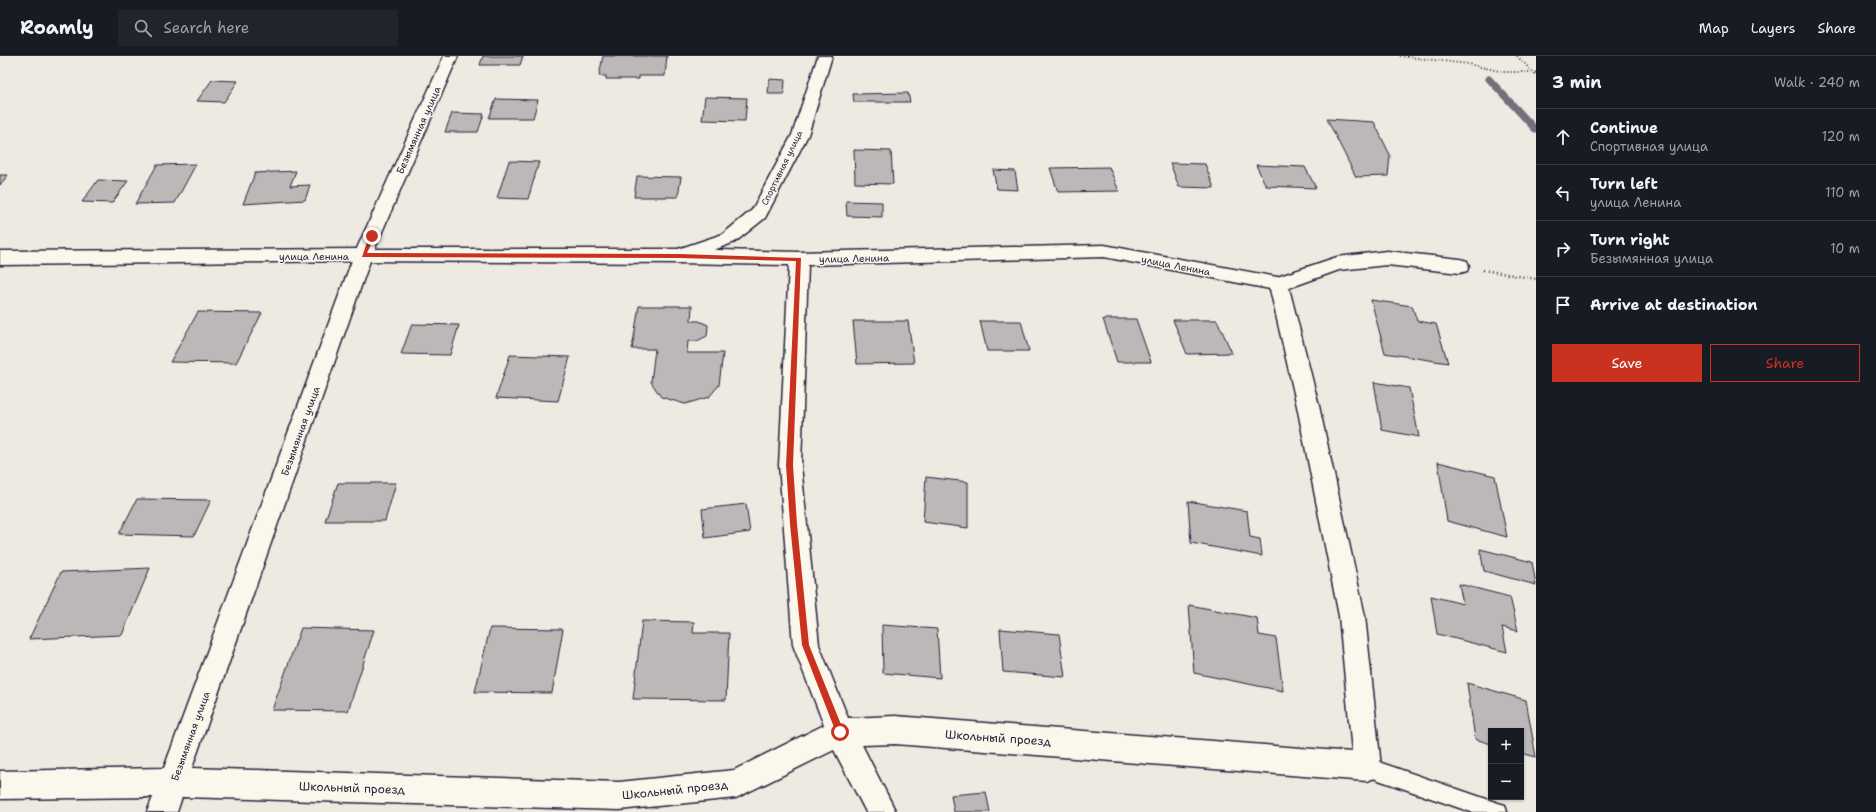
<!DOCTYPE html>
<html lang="en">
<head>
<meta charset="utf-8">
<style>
	body { margin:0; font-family:"Shantell Sans",sans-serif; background:#20242c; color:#f1f3f6 }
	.controls { position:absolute; right:12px; bottom:12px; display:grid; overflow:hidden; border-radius:0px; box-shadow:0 1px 3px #0004 }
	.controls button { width:36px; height:36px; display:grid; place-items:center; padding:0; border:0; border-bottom:1px solid #363941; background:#171b24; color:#f1f3f6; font:20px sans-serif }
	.stop { position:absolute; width:12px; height:12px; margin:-9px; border:3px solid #c8321e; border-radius:50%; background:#fff }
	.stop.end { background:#c8321e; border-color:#fff; box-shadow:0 1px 4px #0008 }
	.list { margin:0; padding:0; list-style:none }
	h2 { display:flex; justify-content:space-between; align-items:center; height:52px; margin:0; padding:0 16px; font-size:17px }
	h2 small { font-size:13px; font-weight:400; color:#9ea1a6 }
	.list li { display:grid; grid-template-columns:26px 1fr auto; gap:12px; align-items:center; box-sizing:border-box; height:56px; padding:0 16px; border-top:1px solid #363941 }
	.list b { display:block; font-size:15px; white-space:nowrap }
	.list p { margin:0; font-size:13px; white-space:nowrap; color:#9ea1a6 }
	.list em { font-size:13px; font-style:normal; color:#9ea1a6 }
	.actions { display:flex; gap:8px; padding:12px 16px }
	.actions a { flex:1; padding:9px 0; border:1px solid #c8321e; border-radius:0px; text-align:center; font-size:14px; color:#c8321e }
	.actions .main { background:#c8321e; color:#fff }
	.icon { flex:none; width:22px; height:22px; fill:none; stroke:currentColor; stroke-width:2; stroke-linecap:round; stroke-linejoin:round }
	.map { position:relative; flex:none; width:1536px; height:756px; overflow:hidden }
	header { display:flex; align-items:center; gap:24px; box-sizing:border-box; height:56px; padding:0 20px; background:#171b24; border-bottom:1px solid #363941 }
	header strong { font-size:19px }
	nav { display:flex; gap:22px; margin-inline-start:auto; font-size:14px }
	.search { width:280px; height:36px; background:#20242c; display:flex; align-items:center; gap:10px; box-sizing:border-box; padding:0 14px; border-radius:0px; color:#9ea1a6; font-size:15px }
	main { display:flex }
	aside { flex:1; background:#171b24 }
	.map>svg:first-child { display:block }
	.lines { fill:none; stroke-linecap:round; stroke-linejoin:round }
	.stream { stroke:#716f7c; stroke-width:7 }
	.building { fill:#bcb8b8; stroke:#22223b }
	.service-casing { stroke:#22223b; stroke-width:3 }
	.minor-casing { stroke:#22223b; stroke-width:3 }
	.tertiary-casing { stroke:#22223b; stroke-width:3 }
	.path-far1 { stroke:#22223b; stroke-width:2; stroke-dasharray:1 2.5; stroke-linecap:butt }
	.path { stroke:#22223b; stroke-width:2.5; stroke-dasharray:1 3; stroke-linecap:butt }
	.service { fill:#fbf7ec; fill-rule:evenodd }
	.minor { fill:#fbf7ec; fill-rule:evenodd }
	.tertiary { fill:#fbf7ec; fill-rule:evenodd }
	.route { fill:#c8321e }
	.labels { text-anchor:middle; stroke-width:3; stroke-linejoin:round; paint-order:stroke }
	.far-street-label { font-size:9px; fill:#22223b; stroke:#fbf7ec }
	.street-label { font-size:10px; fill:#22223b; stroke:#fbf7ec }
	.near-street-label { font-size:12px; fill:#22223b; stroke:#fbf7ec }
</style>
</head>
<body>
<header>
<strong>Roamly</strong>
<div class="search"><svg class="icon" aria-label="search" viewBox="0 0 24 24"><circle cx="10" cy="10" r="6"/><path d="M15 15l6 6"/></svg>Search here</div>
<nav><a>Map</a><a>Layers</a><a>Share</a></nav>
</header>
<main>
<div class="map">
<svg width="1536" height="756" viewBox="0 0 1536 756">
	<rect width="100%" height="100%" fill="#eeeae2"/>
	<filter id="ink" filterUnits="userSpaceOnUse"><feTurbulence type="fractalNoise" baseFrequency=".025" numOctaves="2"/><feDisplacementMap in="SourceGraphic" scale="8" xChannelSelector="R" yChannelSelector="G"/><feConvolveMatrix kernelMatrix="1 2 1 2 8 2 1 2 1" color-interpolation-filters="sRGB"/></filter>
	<g filter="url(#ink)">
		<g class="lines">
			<path class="stream" d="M1489 23 1536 74"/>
		</g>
		<path class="building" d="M483 0H523L520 9H480Z
			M603 0H667L665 20H639V23H606V20H599Z
			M769 23 785 24 784 38H768Z
			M212 24 238 25 224 46 197 45Z
			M908 37 910 46H854L853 38Z
			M705 41 747 42 745 65 702 64Z
			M496 43 538 44 533 62H489Z
			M452 57 484 58 478 76H445Z
			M1327 63 1374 66 1390 99 1388 120 1356 121Z
			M854 94 891 95 893 128 855 127Z
			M509 105 539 106 528 143 497 142Z
			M1170 107 1205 108 1214 132 1179 131Z
			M196 108 175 147 135 148 157 109Z
			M1256 109 1305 111 1316 132 1266 130Z
			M1109 111 1119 135 1058 136 1050 112Z
			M993 114 1015 115 1018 134 997 133Z
			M296 115 290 130 310 129 305 144 243 148 255 117Z
			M0 119H8L0 129Z
			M637 120 681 121 678 141H634Z
			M98 124 128 125 112 147 82 146Z
			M846 145 882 146V161L847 160Z
			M1371 244 1412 250 1417 265 1436 268 1448 307 1385 297Z
			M639 250H692L691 265H699L708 269 707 280 697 285H688L687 297H723L719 329 709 341 685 348 661 341 651 326 655 293H632Z
			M198 256 262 257 236 307 170 306Z
			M1103 263H1136L1151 306H1117Z
			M1173 264H1217L1232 297 1187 298Z
			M853 265H908L914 307 857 308Z
			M980 265H1021L1029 295H987Z
			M412 268 459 269 450 299 401 298Z
			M510 299 570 301 558 345 496 342Z
			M1374 326 1409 332 1419 381 1382 374Z
			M1438 406 1495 420 1507 481 1447 465Z
			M926 421 968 426V472L923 466Z
			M338 427H396L385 465H325Z
			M137 443 211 444 194 480 119 478Z
			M1188 445 1247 455 1250 481 1260 483 1262 500 1191 487Z
			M746 448 750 476 705 482 702 453Z
			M1480 493 1532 506 1536 529 1484 515Z
			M150 512 122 579 29 583 61 516Z
			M1459 528 1510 541 1518 575 1502 571 1507 596 1437 578 1431 540 1463 548Z
			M1189 549 1257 562 1259 579 1276 582 1283 635 1194 617Z
			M642 565 694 566 693 577H729L726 644 633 643Z
			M882 569 937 573 940 622 883 617Z
			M301 572 374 574 348 655 272 654Z
			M490 572 563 573 552 637 475 636Z
			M1000 573 1059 578 1065 621 1003 616Z
			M1467 627 1526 644 1536 701 1521 697V675H1491V688L1475 683Z
			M986 736 990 756H954L951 739Z"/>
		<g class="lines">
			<g class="service-casing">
				<path id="service" d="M1367 702 1498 747 1505 749 1507 756H1471L1367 720 1361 717 1358 711 1361 705Z"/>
			</g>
			<g class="minor-casing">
				<path id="minor" d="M444 0H458L372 199 192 712 619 726 734 714 824 669 793 589 779 409 789 209 679 207 672 205 670 200 672 195 679 193 799 196 1104 189 1277 221 1337 201 1387 195 1460 203 1467 205 1469 210 1467 215 1460 217 1387 209 1339 214 1289 232 1319 350 1365 560 1381 711 1377 721 1367 725 895 688 862 689 896 756H866L834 694 736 742 619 754 182 741 177 756H147L153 741 0 743V715L164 712 354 199ZM1104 201 1270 233 1297 350 1339 560 1352 696 895 660 848 662 819 589 801 409 808 209Z"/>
			</g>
			<g class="tertiary-casing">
				<path id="tertiary" d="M818 0H832L808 79 765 162 735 186 679 207 363 205 0 209V195L363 193H678L723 178 752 154 792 79Z"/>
			</g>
			<path class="path-far1" d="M1400 0 1468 8 1503 16H1536
				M1517 0 1536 19"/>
			<path class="path" d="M1483 214 1536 223"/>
			<use href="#service" class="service"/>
			<use href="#minor" class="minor"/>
			<use href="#tertiary" class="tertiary"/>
		</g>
	</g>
	<path class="route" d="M372 178 375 180 367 197 679 198 801 202 793 409 797 468 809 589 844 676 843 679H837L802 589 790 468 786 409 796 205 679 202 362 201 369 180Z"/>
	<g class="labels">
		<g class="far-street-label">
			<text transform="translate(782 112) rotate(-64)" y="3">Спортивная улица</text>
		</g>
		<g class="street-label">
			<text transform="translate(418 74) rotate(-66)" y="4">Безымянная улица</text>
			<text x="314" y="204">улица Ленина</text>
			<text transform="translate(854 202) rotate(-1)" y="4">улица Ленина</text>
			<text transform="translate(1176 209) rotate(11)" y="4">улица Ленина</text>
			<text transform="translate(300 375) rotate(-70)" y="4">Безымянная улица</text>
			<text transform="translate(190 680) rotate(-70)" y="4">Безымянная улица</text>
		</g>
		<g class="near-street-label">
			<text transform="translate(998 682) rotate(4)" y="4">Школьный проезд</text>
			<text transform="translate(352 732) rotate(2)" y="4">Школьный проезд</text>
			<text transform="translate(675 734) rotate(-6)" y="4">Школьный проезд</text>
		</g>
	</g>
</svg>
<div class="controls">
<button>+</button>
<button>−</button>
</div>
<div class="stop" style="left:840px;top:676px"></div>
<div class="stop end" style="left:372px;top:180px"></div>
</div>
<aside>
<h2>3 min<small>Walk · 240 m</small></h2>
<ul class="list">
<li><svg class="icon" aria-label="ahead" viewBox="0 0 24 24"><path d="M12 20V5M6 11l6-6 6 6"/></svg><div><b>Continue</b><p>Спортивная улица</p></div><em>120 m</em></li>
<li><svg class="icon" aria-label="left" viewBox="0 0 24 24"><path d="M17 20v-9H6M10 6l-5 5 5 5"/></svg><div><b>Turn left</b><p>улица Ленина</p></div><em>110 m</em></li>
<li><svg class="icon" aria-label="right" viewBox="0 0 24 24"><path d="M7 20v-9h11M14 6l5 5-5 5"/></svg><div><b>Turn right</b><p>Безымянная улица</p></div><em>10 m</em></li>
<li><svg class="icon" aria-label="arrive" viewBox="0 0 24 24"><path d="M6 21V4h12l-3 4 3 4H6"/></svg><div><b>Arrive at destination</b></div></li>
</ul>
<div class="actions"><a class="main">Save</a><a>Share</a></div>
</aside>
</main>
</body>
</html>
